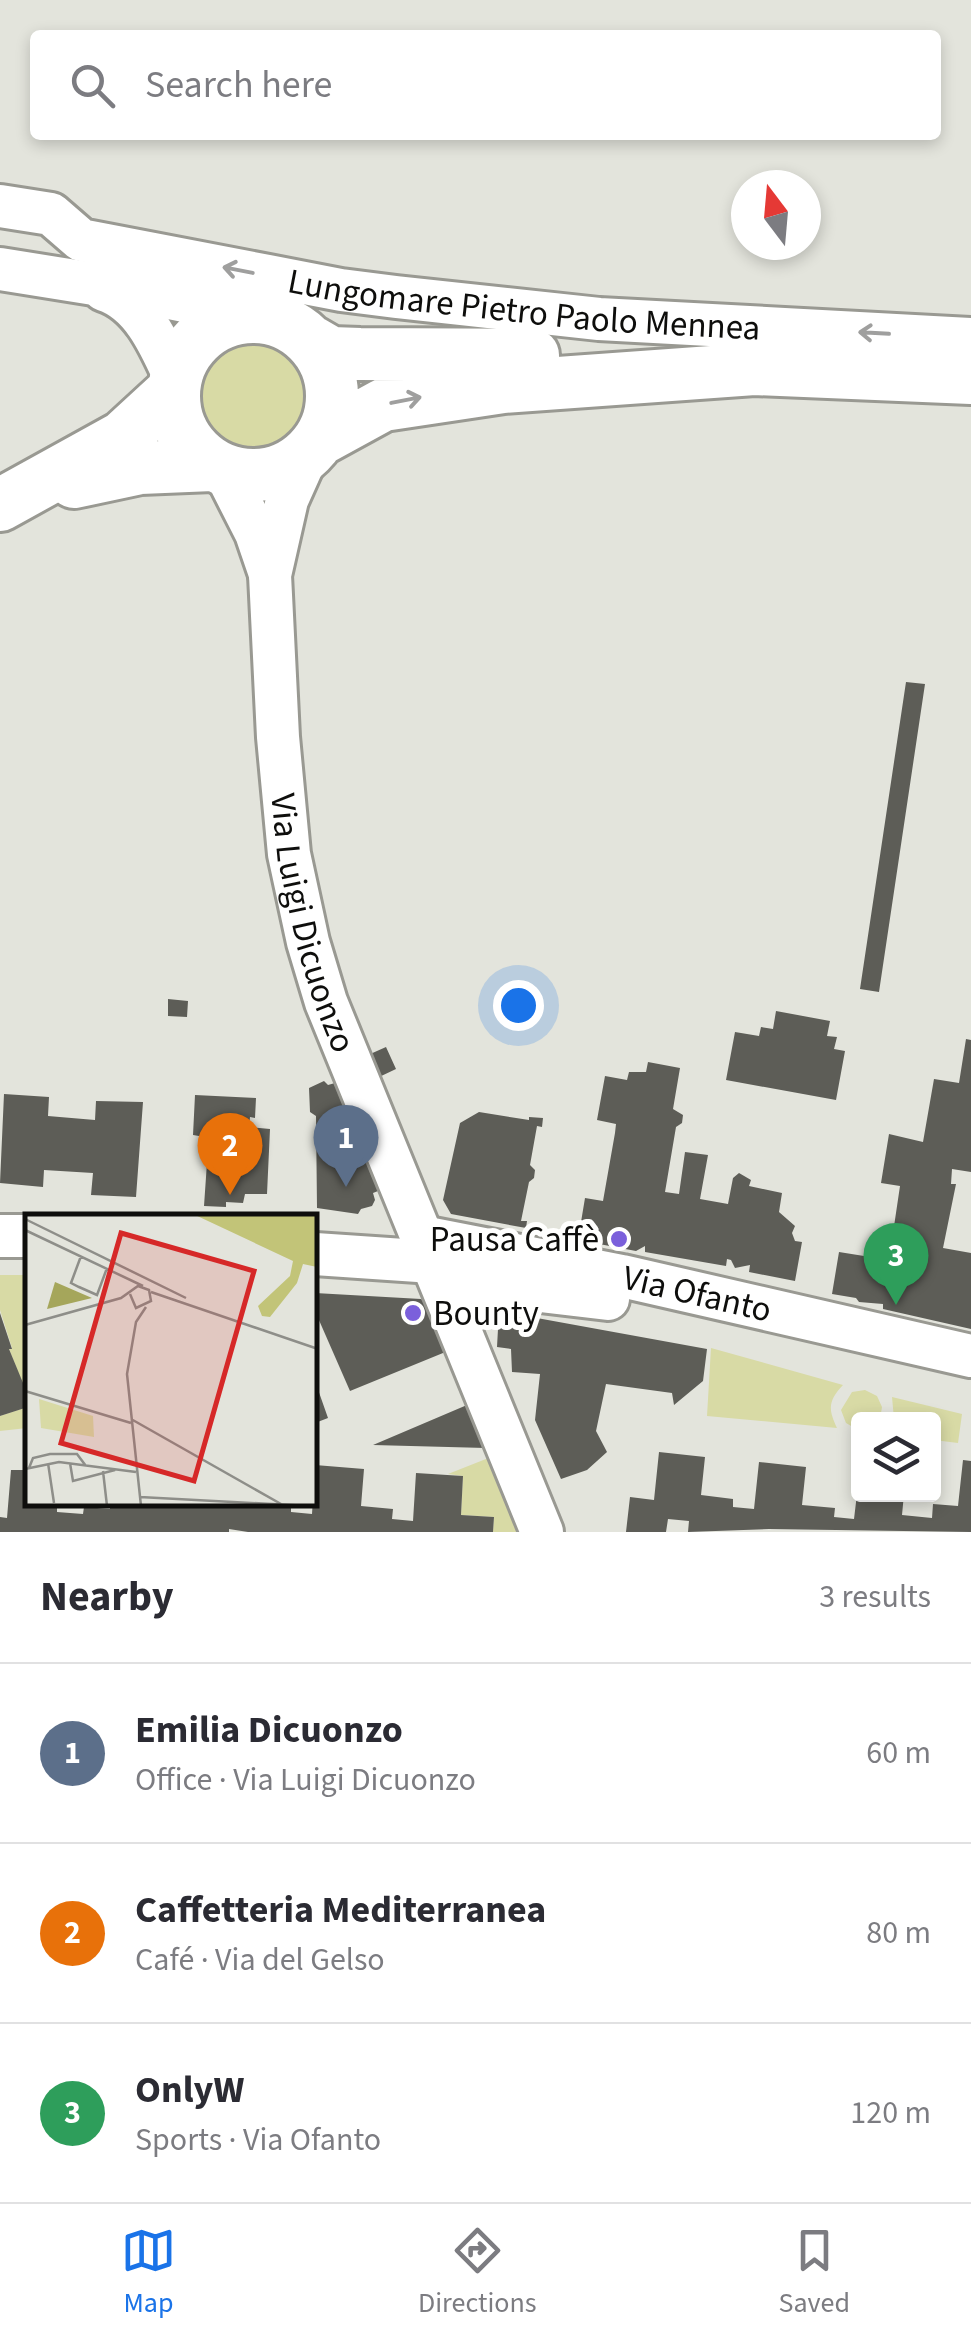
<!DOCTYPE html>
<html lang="en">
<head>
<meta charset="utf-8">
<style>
	body { margin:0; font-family:"Source Sans 3",sans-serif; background:#f2f2f3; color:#2b2b33 }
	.controls { position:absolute; right:30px; bottom:30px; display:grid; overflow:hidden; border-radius:10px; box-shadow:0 5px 15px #0003 }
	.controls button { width:90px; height:90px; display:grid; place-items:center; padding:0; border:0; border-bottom:2px solid #e1e1e2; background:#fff; color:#2b2b33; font:50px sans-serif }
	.compass { position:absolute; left:731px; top:170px; width:90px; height:90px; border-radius:50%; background:#fff; box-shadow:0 5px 15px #0003; rotate:344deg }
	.you { position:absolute; left:518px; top:1005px; width:35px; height:35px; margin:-25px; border:8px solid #fff; border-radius:50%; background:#1a73e8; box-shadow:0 0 0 15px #1a73e833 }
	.badge { display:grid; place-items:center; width:65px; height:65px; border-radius:50%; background:#1a73e8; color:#fff; font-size:32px; font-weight:700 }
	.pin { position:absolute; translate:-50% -82px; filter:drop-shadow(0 2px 5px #0008) }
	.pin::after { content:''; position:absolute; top:52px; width:35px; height:30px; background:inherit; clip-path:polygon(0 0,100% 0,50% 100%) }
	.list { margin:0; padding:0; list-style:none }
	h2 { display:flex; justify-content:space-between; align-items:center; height:130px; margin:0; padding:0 40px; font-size:42px }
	h2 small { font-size:32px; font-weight:400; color:#7c7c81 }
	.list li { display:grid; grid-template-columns:65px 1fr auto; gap:30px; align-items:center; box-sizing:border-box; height:180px; padding:0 40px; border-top:2px solid #e1e1e2 }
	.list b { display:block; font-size:38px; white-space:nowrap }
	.list p { margin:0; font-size:32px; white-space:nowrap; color:#7c7c81 }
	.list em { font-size:32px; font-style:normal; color:#7c7c81 }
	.icon { flex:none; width:55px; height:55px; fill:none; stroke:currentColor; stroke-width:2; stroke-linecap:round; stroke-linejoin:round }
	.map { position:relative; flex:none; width:971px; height:1532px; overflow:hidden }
	.search { position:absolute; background:#fff; box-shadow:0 5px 15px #0003; left:30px; right:30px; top:30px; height:110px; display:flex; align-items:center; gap:25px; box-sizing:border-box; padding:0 35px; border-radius:10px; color:#7c7c81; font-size:38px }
	.sheet { height:670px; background:#fff }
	nav { display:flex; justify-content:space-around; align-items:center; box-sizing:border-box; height:140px; border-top:2px solid #e1e1e2; background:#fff; font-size:28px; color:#7c7c81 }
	nav a { display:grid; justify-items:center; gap:5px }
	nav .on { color:#1a73e8 }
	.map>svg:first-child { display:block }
	.green { fill:#d8daa5 }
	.building { fill:#5d5d57 }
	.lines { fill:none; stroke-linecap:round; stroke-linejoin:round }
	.minor-casing { stroke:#999992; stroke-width:48 }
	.major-casing { stroke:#999992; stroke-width:58 }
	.minor { stroke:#fff; stroke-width:42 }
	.major { stroke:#fff; stroke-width:52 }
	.oneway { stroke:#9f9f9e }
	.poi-dot { fill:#7b60db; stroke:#fffffe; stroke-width:4 }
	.labels { text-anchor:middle; stroke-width:10; stroke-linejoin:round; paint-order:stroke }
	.street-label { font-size:35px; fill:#0e0e0c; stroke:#fffffe }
	.poi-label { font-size:35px; fill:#0e0e0c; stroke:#fffffe; text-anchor:end }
	.inset-road { fill:none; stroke:#8e8e89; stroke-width:2.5 }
	.view { fill:#d62828; fill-opacity:0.15; stroke:#d62828; stroke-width:5 }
	.inset-edge { fill:none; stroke:#0e0e0c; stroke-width:5 }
</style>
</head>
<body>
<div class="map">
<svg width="971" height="1532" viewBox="0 0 971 1532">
	<rect width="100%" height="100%" fill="#e3e4dc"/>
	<path class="green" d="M198 398a54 54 0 1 1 108 0a54 54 0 1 1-108 0Z
		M0 1275H27V1395L9 1349 12 1348 0 1310Z
		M711 1348 843 1385C828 1401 828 1409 837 1428L707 1416Z
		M865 1390 877 1396 882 1407 880 1419 858 1420V1430L846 1423 841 1410 852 1392Z
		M892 1397 962 1414 958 1443 934 1440V1420L894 1419Z
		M27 1407V1428L0 1431V1416Z
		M496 1455 526 1532H493L494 1517 461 1515 463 1476 448 1474Z"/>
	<path class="building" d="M906 682 925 684 879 992 860 989Z
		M168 999 188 1001 187 1017 168 1016Z
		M776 1011 830 1021 827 1036 837 1037 834 1049 845 1051 836 1100 726 1080 735 1032 759 1036 761 1027 773 1029Z
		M966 1039 971 1040V1172L952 1169 951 1184H956L943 1248 971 1253V1329L883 1309V1304L859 1302 856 1298 832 1294 839 1252 889 1260 900 1186 881 1183 889 1134 923 1142 934 1079 959 1083Z
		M386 1047 396 1069 377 1078 368 1055Z
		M648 1062 680 1068 673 1109 683 1115 682 1123 676 1127 665 1192 679 1194 685 1152 708 1155 700 1199 728 1204 733 1178 739 1173 751 1180 749 1186 782 1193 779 1212 795 1226 792 1233 795 1241 802 1242 795 1281 749 1272 750 1265 735 1268 731 1260 727 1259 726 1266 645 1252V1246L636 1251 578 1240 585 1198 603 1201 615 1133 616 1124 597 1120 605 1076 627 1080 629 1072H646Z
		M324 1081 328 1085 335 1083 378 1191 373 1193 375 1200 372 1206 361 1209 358 1214 317 1208 316 1116 310 1112 309 1088Z
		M4 1094 49 1097 48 1116 95 1120 96 1101 143 1102 136 1197 91 1195 93 1173 44 1170 43 1187 0 1183Z
		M195 1095 256 1098 255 1118 250 1117 249 1127 270 1129 267 1194H245L243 1203 226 1202V1207L204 1206 208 1148 199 1136 193 1135Z
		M479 1112 529 1120V1117L543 1118 542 1127 537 1126 530 1165 535 1170 534 1178 529 1182 521 1221H527L526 1228 451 1214 443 1200 460 1123Z
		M315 1293 421 1299 427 1303 445 1345 443 1353 350 1391 315 1311Z
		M499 1311 707 1349 703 1381 674 1405 672 1393 606 1384 596 1431 607 1452 587 1470 561 1479 535 1420 540 1374 512 1372 511 1349 497 1347Z
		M0 1313 12 1349H9L28 1395V1407L0 1416Z
		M315 1381 328 1418 315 1423Z
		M467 1405 486 1448 373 1445Z
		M659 1452 705 1457 701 1495 733 1499V1507L754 1509 759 1462 806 1467 802 1505 835 1508 834 1517 854 1519 857 1494H904L902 1515 932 1518 933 1504 958 1506 963 1460 971 1461V1532L769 1529 688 1532 689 1521 668 1519 666 1532H626L630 1497 654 1500Z
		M315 1465 364 1469 361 1506 393 1509 392 1519 413 1521 416 1473 463 1476 461 1515 494 1517 493 1532H248L229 1529V1532H0V1517L7 1518 11 1470H28V1504H57V1512L83 1514 84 1507 110 1509V1504H291V1512L312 1514Z"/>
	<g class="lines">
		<g class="minor-casing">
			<g id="minor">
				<path id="s1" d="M0 206 51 214 81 240 341 290 396 297 599 319 971 339"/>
				<path d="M0 269 119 288 259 316"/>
				<path d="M104 290C142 302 160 345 175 378"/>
				<path id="s2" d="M308 453 287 500 270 575 278 737 289 854 308 942 326 1002 542 1532"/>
				<path d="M224 470 256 533 270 574"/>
				<path d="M0 1236H28"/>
				<path id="s3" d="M423 1237 622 1276 971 1356"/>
				<path d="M315 1254 433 1262"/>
				<path d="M440 1279 608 1299"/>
			</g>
		</g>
		<g class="major-casing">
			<path id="major" d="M174 396a79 79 0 1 1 158 0a79 79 0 1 1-158 0Z
				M312 342 331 353 360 354 533 355
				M319 440 383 405 503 387 754 369 971 378
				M74 482 140 468 212 465
				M0 505 123 437 173 391"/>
		</g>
		<use href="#minor" class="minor"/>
		<use href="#major" class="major"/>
	</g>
	<defs><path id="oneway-shaft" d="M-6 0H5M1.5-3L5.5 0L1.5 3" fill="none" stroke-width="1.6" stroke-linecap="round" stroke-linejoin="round" transform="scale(2.5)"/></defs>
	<g class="oneway">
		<use href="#oneway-shaft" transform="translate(238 270) rotate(-169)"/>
		<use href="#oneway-shaft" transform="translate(874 333) rotate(-177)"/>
		<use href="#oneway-shaft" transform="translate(406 400) rotate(-11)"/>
	</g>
	<g class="poi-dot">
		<circle cx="619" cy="1239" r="10"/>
		<circle cx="413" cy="1313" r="10"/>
	</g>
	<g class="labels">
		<g class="street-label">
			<text dy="12" stroke="none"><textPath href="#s1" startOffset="540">Lungomare Pietro Paolo Mennea</textPath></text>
			<text dy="12" stroke="none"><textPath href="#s2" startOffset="480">Via Luigi Dicuonzo</textPath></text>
			<text dy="12" stroke="none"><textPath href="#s3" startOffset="280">Via Ofanto</textPath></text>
		</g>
		<g class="poi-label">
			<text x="599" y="1251">Pausa Caffè</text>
			<text x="433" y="1325" text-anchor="start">Bounty</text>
		</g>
	</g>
	<g transform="translate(25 1214)">
		<rect width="292" height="292" fill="#e3e4dc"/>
		<path d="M14 185 68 202 69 223 16 214Z" fill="#d8daa5"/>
		<path d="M30 68 67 84 22 95Z" fill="#a5a65b"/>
		<path d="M168 0H292V53L278 50 272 69 245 103 237 102 233 92 265 62 268 47Z" fill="#c2c478"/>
		<path class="inset-road" d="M0 5 161 84M0 16 118 72M56 42 46 69 54 73 72 81 82 54M126 78 293 135M0 111 96 84 113 72 124 76 126 87 111 94 105 80M0 177 106 209M106 205 256 290M23 249 29 289M45 249 48 267 90 256M4 254 8 244 25 240H52L61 252M0 255 34 248 111 258M78 257 82 292M115 283 284 292M116 292 102 160 111 108 121 93"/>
		<path class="view" d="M96 19 229 57 169 267 36 229Z"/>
		<rect width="292" height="292" class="inset-edge"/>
	</g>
</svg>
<div class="controls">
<button><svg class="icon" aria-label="layers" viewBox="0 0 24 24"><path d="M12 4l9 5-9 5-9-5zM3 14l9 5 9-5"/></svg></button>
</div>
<svg class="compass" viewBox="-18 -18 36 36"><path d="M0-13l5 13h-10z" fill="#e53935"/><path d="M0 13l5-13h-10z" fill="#7c7c81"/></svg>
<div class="you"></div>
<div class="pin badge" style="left:346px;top:1187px;background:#5c6f8a">1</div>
<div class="pin badge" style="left:230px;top:1195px;background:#e8710a">2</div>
<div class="pin badge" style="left:896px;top:1305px;background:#2e9e5b">3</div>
<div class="search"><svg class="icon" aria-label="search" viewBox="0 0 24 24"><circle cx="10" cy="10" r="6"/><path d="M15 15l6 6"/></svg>Search here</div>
</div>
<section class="sheet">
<h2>Nearby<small>3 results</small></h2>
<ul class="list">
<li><span class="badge" style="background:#5c6f8a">1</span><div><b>Emilia Dicuonzo</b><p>Office · Via Luigi Dicuonzo</p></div><em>60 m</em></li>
<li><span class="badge" style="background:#e8710a">2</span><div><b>Caffetteria Mediterranea</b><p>Café · Via del Gelso</p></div><em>80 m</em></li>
<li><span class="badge" style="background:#2e9e5b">3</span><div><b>OnlyW</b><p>Sports · Via Ofanto</p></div><em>120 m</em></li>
</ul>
</section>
<nav>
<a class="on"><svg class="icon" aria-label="map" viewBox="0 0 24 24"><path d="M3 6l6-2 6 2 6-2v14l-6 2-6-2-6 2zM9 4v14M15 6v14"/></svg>Map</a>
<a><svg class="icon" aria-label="directions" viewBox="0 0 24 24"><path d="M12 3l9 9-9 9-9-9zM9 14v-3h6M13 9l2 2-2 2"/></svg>Directions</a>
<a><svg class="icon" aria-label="saved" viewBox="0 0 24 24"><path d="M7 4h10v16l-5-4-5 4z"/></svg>Saved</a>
</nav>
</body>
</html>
